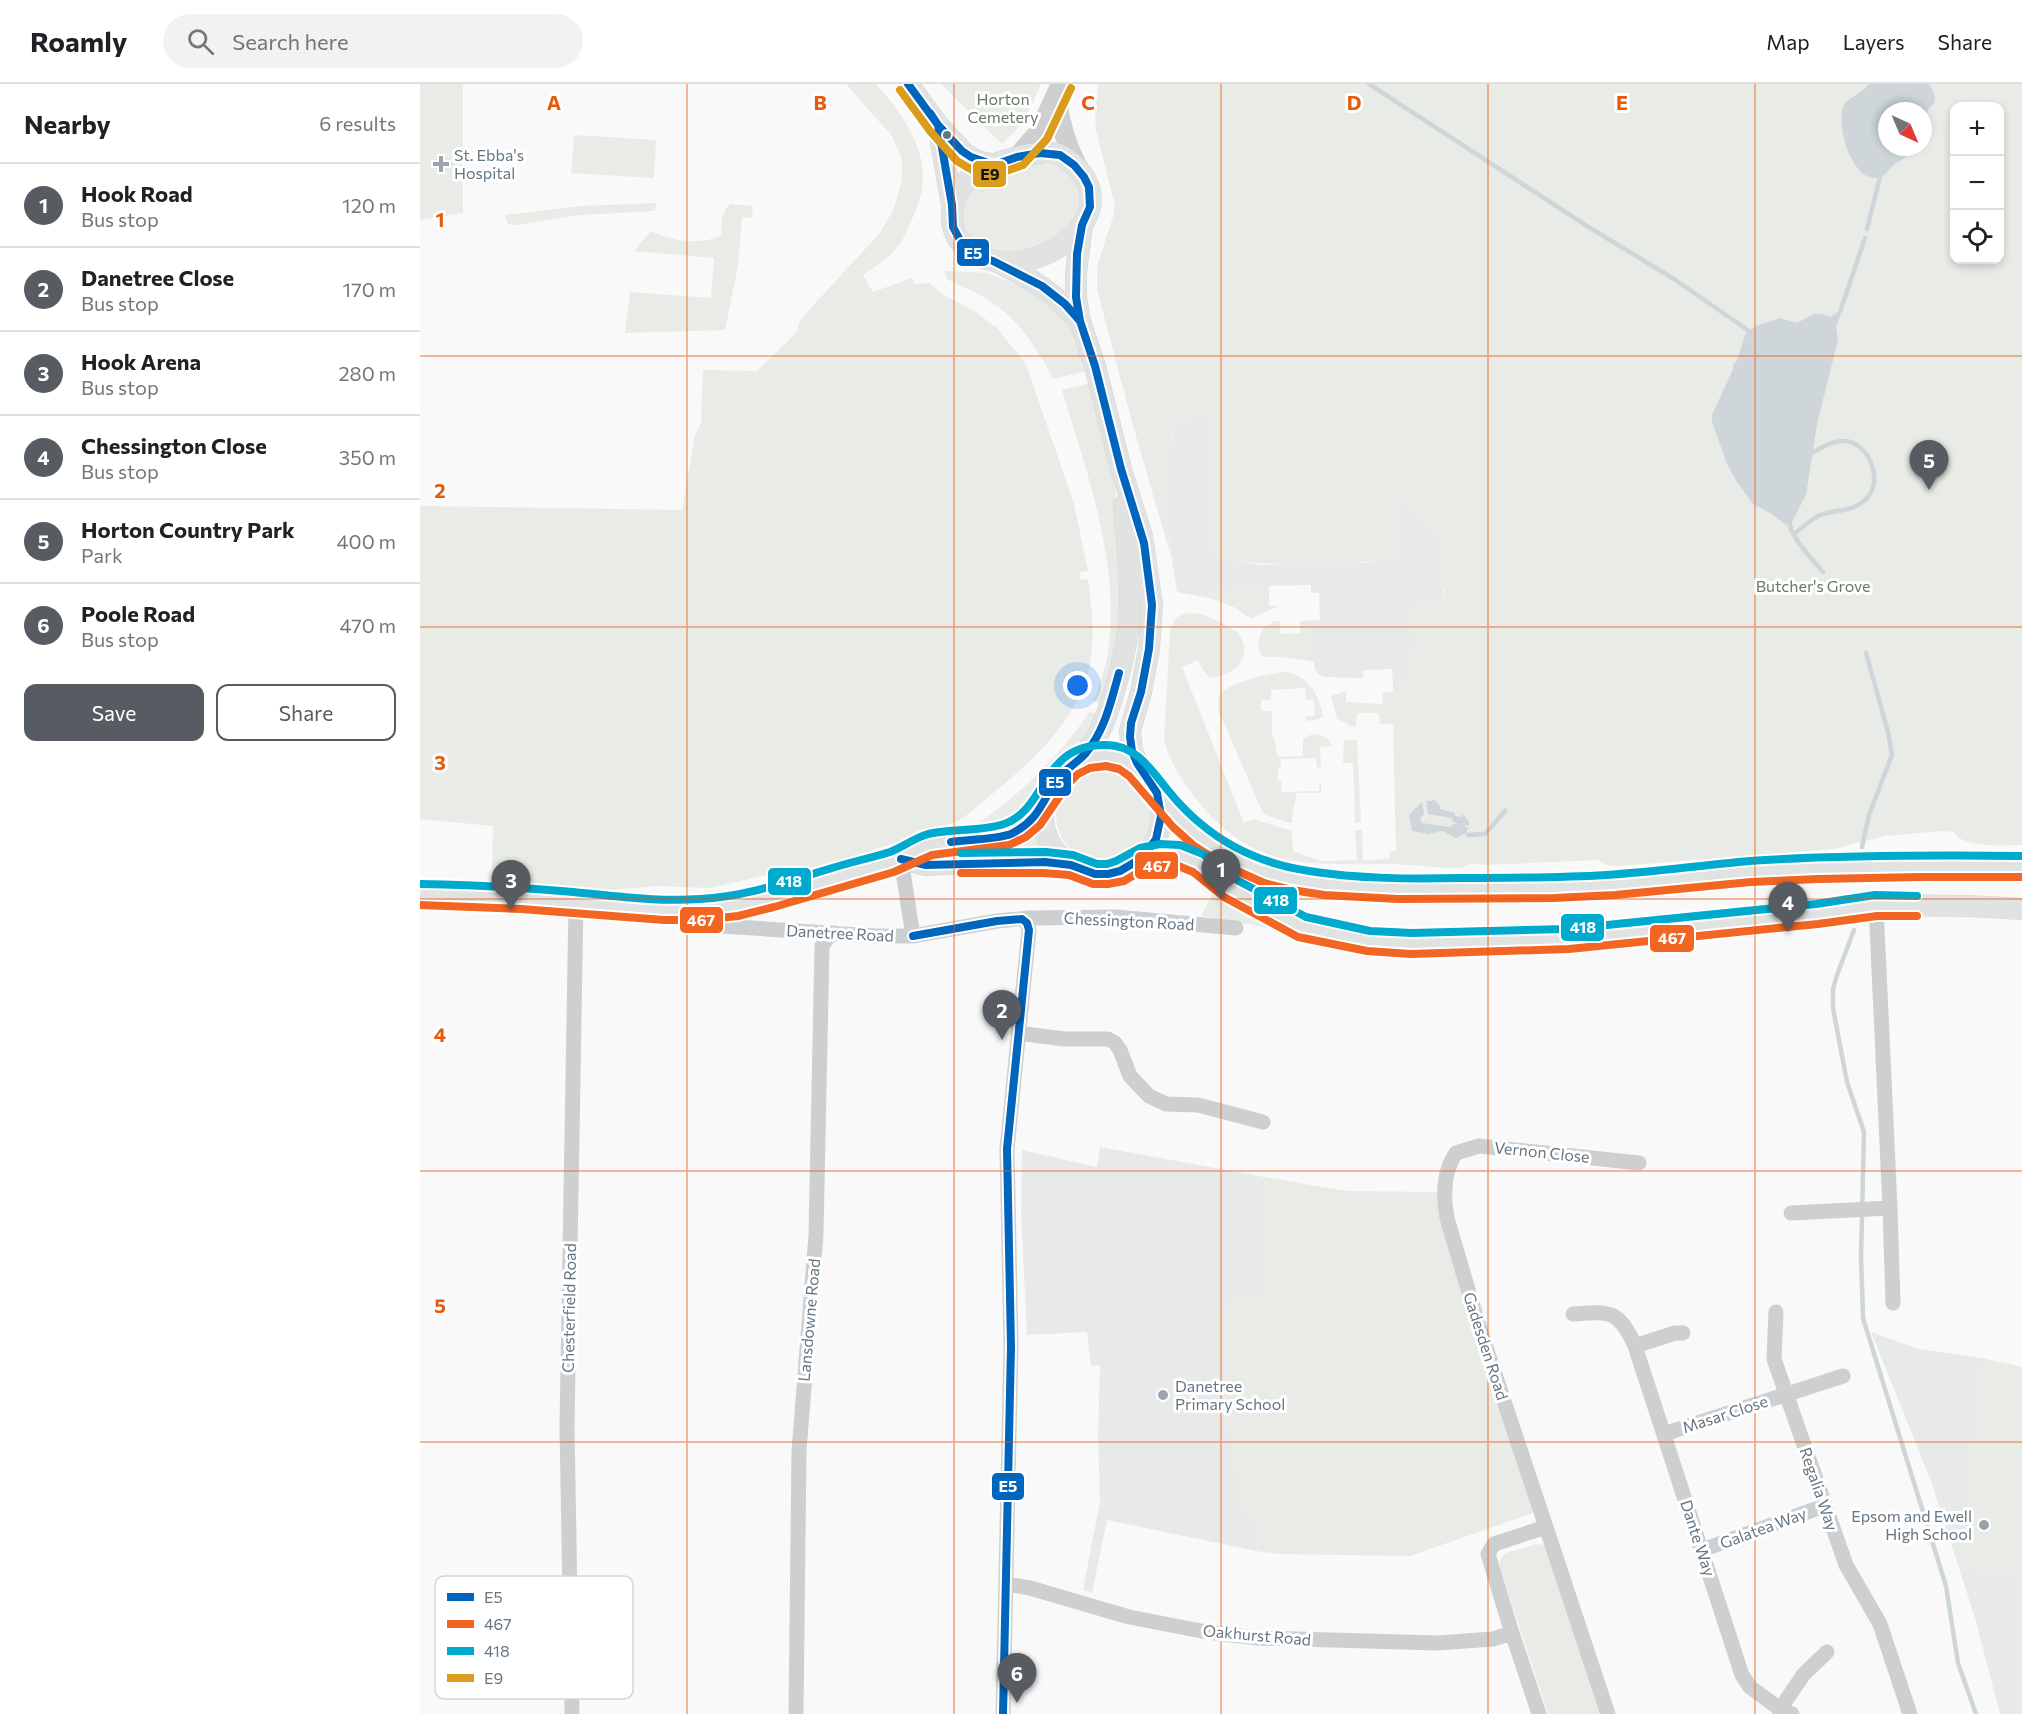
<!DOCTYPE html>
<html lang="en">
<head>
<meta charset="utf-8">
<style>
	body { margin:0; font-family:Commissioner,sans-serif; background:#f2f2f2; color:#202124 }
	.controls { position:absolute; right:18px; top:18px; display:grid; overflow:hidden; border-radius:12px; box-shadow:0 3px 9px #0003 }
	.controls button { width:54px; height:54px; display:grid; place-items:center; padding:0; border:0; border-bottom:2px solid #e0e0e0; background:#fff; color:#202124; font:30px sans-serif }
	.compass { position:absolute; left:1458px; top:18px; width:54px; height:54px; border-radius:50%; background:#fff; box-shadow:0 3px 9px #0003; rotate:136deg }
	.you { position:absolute; left:658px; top:602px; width:21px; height:21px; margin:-15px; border:4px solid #fff; border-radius:50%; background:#1a73e8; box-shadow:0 0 0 9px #1a73e833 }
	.badge { display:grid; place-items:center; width:39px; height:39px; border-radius:50%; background:#565c61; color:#fff; font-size:20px; font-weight:700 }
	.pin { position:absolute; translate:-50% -50px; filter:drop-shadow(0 2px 3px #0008) }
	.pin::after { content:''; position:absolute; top:32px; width:21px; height:18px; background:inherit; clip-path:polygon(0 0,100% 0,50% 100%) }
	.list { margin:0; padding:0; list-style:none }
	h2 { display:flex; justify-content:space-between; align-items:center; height:78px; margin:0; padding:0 24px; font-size:26px }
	h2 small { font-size:20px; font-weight:400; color:#757577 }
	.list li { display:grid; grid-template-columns:39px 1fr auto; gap:18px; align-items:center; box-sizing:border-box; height:84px; padding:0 24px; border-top:2px solid #e0e0e0 }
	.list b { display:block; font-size:22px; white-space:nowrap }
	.list p { margin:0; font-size:20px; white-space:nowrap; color:#757577 }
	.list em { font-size:20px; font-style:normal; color:#757577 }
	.actions { display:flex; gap:12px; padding:18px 24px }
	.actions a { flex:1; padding:14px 0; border:2px solid #565c61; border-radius:12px; text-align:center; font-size:21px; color:#565c61 }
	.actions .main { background:#565c61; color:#fff }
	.icon { flex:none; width:33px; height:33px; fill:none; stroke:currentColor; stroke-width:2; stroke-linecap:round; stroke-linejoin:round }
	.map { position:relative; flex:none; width:1602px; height:1630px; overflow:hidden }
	header { display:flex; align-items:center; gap:36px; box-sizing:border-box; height:84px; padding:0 30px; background:#fff; border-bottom:2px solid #e0e0e0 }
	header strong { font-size:28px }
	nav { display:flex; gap:33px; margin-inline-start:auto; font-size:21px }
	.search { width:420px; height:54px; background:#f2f2f2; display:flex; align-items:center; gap:15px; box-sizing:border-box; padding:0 21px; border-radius:33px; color:#757577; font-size:22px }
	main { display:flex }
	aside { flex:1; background:#fff }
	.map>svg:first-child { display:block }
	.built { fill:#e8e9e9 }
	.green { fill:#e8ebe6; fill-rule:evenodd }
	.water { fill:#ced6d9 }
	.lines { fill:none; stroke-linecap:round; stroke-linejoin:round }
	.stream { stroke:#ced6d9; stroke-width:4.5 }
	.secondary-casing { stroke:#d5d6d7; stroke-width:22 }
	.minor { stroke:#cecfd0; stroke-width:15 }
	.tertiary { stroke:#cecfd0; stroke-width:20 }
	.secondary { stroke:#e1e2e2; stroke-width:21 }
	.bus-1-casing { stroke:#fff; stroke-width:12 }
	.bus-2-casing { stroke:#fff; stroke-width:12 }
	.bus-3-casing { stroke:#fff; stroke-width:12 }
	.bus-4-casing { stroke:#fff; stroke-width:12 }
	.bus-1 { stroke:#0065bd; stroke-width:8 }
	.bus-2 { stroke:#f26522; stroke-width:8 }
	.bus-3 { stroke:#00a9ce; stroke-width:8 }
	.bus-4 { stroke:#da9c1a; stroke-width:8 }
	.grid { fill:none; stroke:#e8590c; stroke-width:1.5; stroke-opacity:0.55 }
	.bus-dot { fill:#657683; stroke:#fff; stroke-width:2 }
	.poi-dot { fill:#99a4ac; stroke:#fff; stroke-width:2 }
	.labels { text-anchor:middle; stroke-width:6; stroke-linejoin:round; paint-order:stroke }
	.park-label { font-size:16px; fill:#687a64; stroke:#fff }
	.poi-label { font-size:16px; fill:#657683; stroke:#fff; text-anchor:start }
	.street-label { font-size:16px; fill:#657683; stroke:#fff }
	.key { fill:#fff; stroke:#d1d6da; stroke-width:1.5 }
	.key-label { font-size:16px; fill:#657683 }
	.grid-label { font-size:20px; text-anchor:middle; font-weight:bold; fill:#e8590c; stroke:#fff; stroke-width:6; stroke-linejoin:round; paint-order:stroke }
	.line-badge { stroke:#fff; stroke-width:2 }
	.badge-label { font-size:16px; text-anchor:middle; font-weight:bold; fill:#fff }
	.pale-badge-label { font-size:16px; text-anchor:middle; font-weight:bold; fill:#111 }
</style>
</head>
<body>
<header>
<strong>Roamly</strong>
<div class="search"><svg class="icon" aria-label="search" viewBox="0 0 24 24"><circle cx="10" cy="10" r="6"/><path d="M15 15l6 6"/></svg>Search here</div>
<nav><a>Map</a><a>Layers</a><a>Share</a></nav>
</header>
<main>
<aside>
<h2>Nearby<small>6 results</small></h2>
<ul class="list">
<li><span class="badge">1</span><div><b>Hook Road</b><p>Bus stop</p></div><em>120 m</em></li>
<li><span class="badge">2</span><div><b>Danetree Close</b><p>Bus stop</p></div><em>170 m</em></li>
<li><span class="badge">3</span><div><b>Hook Arena</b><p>Bus stop</p></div><em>280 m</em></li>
<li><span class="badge">4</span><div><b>Chessington Close</b><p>Bus stop</p></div><em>350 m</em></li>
<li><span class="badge">5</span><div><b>Horton Country Park</b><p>Park</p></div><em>400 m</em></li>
<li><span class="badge">6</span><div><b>Poole Road</b><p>Bus stop</p></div><em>470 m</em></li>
</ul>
<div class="actions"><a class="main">Save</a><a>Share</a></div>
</aside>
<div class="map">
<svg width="1602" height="1630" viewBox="0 0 1602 1630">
	<rect width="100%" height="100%" fill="#f9f9f9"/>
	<path class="built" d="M789 333 790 448 787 462 805 473V475L843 481 945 479 976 473 974 420 989 419 1019 458 1021 487H1023L1025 501 1022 516 989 524 996 564 990 578 991 597 973 599 972 585 943 586V594L905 593 899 591 895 586 894 578 890 577V541H880V537L900 536 899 509H891V501L841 502 815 498 813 507 788 511 789 514 757 508 747 444 744 399 748 369 757 335Z
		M680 1063 844 1093 849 1216 810 1217 804 1224 809 1340 817 1383V1426L836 1430 841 1443 836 1467 687 1436 672 1509 663 1506 680 1417 678 1353 680 1281 671 1282 667 1248 607 1251 601 1129 602 1066 677 1083Z
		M1451 1248 1499 1265 1561 1274 1602 1283V1630H1580L1555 1534 1511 1397Z"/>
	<path class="green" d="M0 0H43V129L0 136Z
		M426 0H455C477 21 501 57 503 88 504 104 499 119 493 133 488 146 482 159 472 169 464 178 452 184 443 191L453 208 492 194 495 200 509 199 524 211 554 227 576 243 606 280 654 420 668 487 660 488V496L668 495C671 518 674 541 672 564 667 639 599 687 547 731L538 737 498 752 391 785 357 788 291 804 237 802 168 808 72 803 73 742 0 735V422L262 426 275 351 281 339 283 286 337 287 377 248 379 239 387 228 459 150 474 125 482 95V75L472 52Z
		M521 0H621L604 38 582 60Z
		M678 0H1602V761C1585 761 1543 765 1534 748L1522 747 1465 752 1413 765 1198 782 1187 781 1178 776 1063 781C1059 780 1054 779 1050 780 1045 782 1042 784 1037 784 1014 784 991 780 968 780 892 780 837 787 783 723 767 704 750 681 744 656L750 547 755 535C774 520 800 538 817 548 836 572 815 592 790 594L783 586 778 576 762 583 824 739 833 735 872 747 873 767 900 777 937 776 935 746H942L943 776 969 775 970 767H976L973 640H960L959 629H937L936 642 932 643 917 634 911 612 926 607V618L962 620 963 608H973V599L991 597 990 578 996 564 988 524 1022 516 1025 507 1023 488 1021 487 1019 458 991 431 989 419 974 421 976 473C921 484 861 483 804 475V473L787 462 790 448 789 334 757 335C741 382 744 425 751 473L712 338 677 205V182L693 133 695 122 676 46 675 26ZM1534 22H1580V176H1534ZM1467 27H1503V63H1467Z
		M154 51 236 56 234 94 151 89Z
		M622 79C662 83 675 131 640 152 621 164 596 169 574 172 567 167 551 159 547 153 542 146 541 133 542 126 550 91 592 84 622 79Z
		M236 119 235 127 160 131 96 141 88 140 85 131 161 122Z
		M310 120 333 122 332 134 322 133 318 182 305 246 205 249 210 208 291 214 294 174 214 167 231 147C254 158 278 161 302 152 300 138 301 131 310 120Z
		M524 187 567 189 618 209 637 224 654 247 668 287 633 295C619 267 600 237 573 219 559 209 542 203 527 195Z
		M671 299 680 329 695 405 701 453 704 529 682 621 674 617C679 601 686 585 688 568 701 481 667 389 642 306Z
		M814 498 849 502V522H859L832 534 826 532 816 524 789 514 788 509 790 504 813 507Z
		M854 537H860V550L880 549V541H890V577L862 573H845L841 570 838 562 840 552 844 544Z
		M867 588C889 593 899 610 903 632L899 635 886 637V632H895L894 616H886L885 604 851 606V616L841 617V627H852V649L856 662 857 673 883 672V655C893 647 908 650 912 662L900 663 901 684 897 683 896 674 860 675 861 684 858 685V697H861L862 708 899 707V698H901V709H876C876 720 871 728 872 739H870L846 731 842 727 800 630C798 624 797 617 800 611 807 599 853 588 867 588Z
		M670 627 677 631 661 656 625 691 617 704 615 715 593 741 557 747 556 741C601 710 640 672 670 627Z
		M924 656H937L941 738 935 739 933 679H923Z
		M636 731a47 47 0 1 1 94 0a47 47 0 1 1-94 0Z
		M615 747 616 755 625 770 576 771V761Z
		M792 811 826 833 866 846 865 849 840 842 781 832Z
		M844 1093 926 1107 1021 1108 1116 1428 990 1472 857 1470 836 1467 841 1443 834 1441 836 1430 817 1426V1383L809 1340 804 1223 810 1217 849 1216Z
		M1561 1274 1602 1283V1493L1540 1486Z
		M1116 1460 1124 1461 1183 1630H1128L1080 1483V1475L1086 1469Z"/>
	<path class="water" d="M1449 0H1509C1512 5 1517 13 1514 19 1512 22 1508 24 1507 28 1505 34 1507 37 1503 42V27H1467V63H1488C1486 77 1485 73 1475 80 1469 84 1466 93 1457 94 1431 97 1415 39 1424 21 1428 13 1442 10 1449 0Z
		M1424 221 1416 242 1418 256 1397 340 1386 411 1372 438 1366 441 1352 430 1333 420 1317 398 1307 380 1292 338V331L1313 285V281L1317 276 1326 248 1336 242 1361 234 1375 239C1391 235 1391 224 1410 233L1419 227Z
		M1006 715 1007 717H1012L1014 715 1020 722V725L1035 729V732L1042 733 1043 730 1049 738V741H1045V743L1048 744 1046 749 1036 754 1023 747 1006 750V748L1003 749 992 747 989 731 1002 718 1004 730 1000 734 1002 739 1030 743 1033 740 1037 741V739L1033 738 1032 734 1008 730Z"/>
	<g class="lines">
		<path class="stream" d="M949 0 1167 142 1254 195 1332 249
			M1447 145 1461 89
			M1421 225 1445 154
			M1369 436C1370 453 1392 475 1403 488
			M1374 450C1382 444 1390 436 1400 431 1417 425 1434 428 1447 414 1464 396 1449 358 1424 357 1412 356 1400 365 1390 370
			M1048 751 1065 750 1085 727
			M1442 763 1449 731 1472 671 1468 648 1446 569
			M1434 846 1417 891 1413 905V924L1427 998 1444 1048 1441 1173 1443 1234 1526 1502 1538 1579 1556 1630"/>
		<g class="secondary-casing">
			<path id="secondary" d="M488 0 518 41 544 69 557 77 574 81
				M518 41 532 121
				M628 68C641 70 650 76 659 86 700 135 624 186 578 178 565 175 554 172 545 163 523 142 530 107 553 91 574 77 603 71 628 68Z
				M662 141 656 189V213L660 237 675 282 701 385 722 452 732 521 729 565 721 608 710 647 712 667 722 688
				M581 180C612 195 637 211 659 237
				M623 731a59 59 0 1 1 118 0a59 59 0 1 1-118 0Z
				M656 677C676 661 685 638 692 614 700 589 707 563 709 537 712 499 707 460 704 422
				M737 709C762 736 789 765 823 781 866 800 915 801 961 803 1037 807 1115 806 1191 801 1238 798 1284 792 1331 788 1421 781 1512 781 1602 783
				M722 774 740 770 758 771 778 779 809 804 882 843 949 857 992 860 1148 855 1397 830 1456 821 1549 822 1602 825
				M481 775 506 781 569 778H625L651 781
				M0 810 88 813 224 826 293 825 364 809 481 775 503 762 588 751 607 740 626 717"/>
		</g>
		<path class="minor" d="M481 775 493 852
			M1456 821 1470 1124 1473 1219
			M301 842 456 852H493L577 837 609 834 696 833 816 844
			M598 949 644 955H688L695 959 700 966 710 992 729 1012 746 1020 778 1021 843 1038
			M1371 1129 1470 1124
			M1356 1228 1354 1275 1426 1481 1460 1540 1490 1630
			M1153 1230C1190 1227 1199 1226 1215 1262L1322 1591 1330 1603 1360 1625 1359 1630
			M1215 1262 1255 1249H1263
			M1244 1350 1423 1292
			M1126 1443 1057 1236 1027 1134C1023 1112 1023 1088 1036 1069L1059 1062 1219 1079
			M1282 1466 1404 1422
			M586 1500 610 1504 709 1533 787 1548 837 1554 1017 1559 1073 1555 1092 1549
			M152 1630 147 1342 156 819
			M376 1630 379 1367 396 1151 402 862 408 853 415 849
			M583 1630 591 1262 587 1065 609 846 607 839 602 835
			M1119 1630 1092 1549 1068 1470 1074 1460 1126 1443 1188 1630
			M1372 1630 1360 1625 1384 1590 1407 1568"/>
		<path class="tertiary" d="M636 13C641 42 646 61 660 87
			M597 73 619 48 641 0"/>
		<use href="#secondary" class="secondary"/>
		<g class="bus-1-casing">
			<path id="bus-1" d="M510 29 518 41 532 121 533 143 542 160 557 172 573 177 622 202 645 220 660 237 667 258
				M531 758C546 756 578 755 591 750 617 737 621 721 635 698 642 687 656 680 665 670 685 647 691 617 699 589
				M481 775 506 781 625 778 651 781 675 790H688L700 787 722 774 736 755 741 732 737 709 717 679 712 667 710 653 711 639 721 608 729 565 732 521 724 459 701 385 675 282 660 237 656 213 657 170 662 141 670 123 669 103 664 93 654 81 640 71 620 69 597 73 574 81 551 73 542 67 518 41 488 0
				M493 852 577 837 602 835 607 839 609 846 587 1065 591 1262 583 1630"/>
		</g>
		<g class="bus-2-casing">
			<path id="bus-2" d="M541 789H624L649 791 673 800H688L704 797 726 784 741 781H756L773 788 804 813 878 853 947 867 991 870 1149 865 1398 840 1457 832H1497
				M0 821 101 825 244 836H281L318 832 354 823 474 788 512 771 589 761 606 753 620 741 648 700 658 690 670 684 686 682 699 685 709 692 753 743 773 761 804 781 844 799 872 806 904 811 978 815 1134 814 1195 811 1331 798 1398 795 1500 793H1602"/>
		</g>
		<g class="bus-3-casing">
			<path id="bus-3" d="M541 769 626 768 653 771 677 780H687L696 777 720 764 740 760 760 761 783 770 815 795 886 833 950 847 992 849 1147 845 1396 820 1455 811 1497 812
				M0 800C51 801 102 803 153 808 195 812 238 818 280 815 326 813 369 797 412 784 431 778 451 774 470 768 483 763 494 754 508 750 533 744 560 748 584 740 628 725 620 660 686 661 718 661 733 689 751 710 760 721 770 731 781 740 812 766 849 781 889 787 939 795 991 795 1041 794 1090 794 1138 794 1186 791 1234 788 1282 781 1330 777 1420 771 1511 771 1602 772"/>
		</g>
		<g class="bus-4-casing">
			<path id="bus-4" d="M480 6 510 47 537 77 554 87 575 91 603 81 627 55 651 4"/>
		</g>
		<use href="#bus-1" class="bus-1"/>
		<use href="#bus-2" class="bus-2"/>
		<use href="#bus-3" class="bus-3"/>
		<use href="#bus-4" class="bus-4"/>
	</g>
	<path class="grid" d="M267 0V1630M534 0V1630M801 0V1630M1068 0V1630M1335 0V1630M0 272H1602M0 543H1602M0 815H1602M0 1087H1602M0 1358H1602"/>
	<circle class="bus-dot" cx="527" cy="51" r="5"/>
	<g class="poi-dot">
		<path d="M18 71h6v6h6v6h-6v6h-6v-6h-6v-6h6z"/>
		<circle cx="743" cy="1311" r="6"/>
		<circle cx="1564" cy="1441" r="6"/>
	</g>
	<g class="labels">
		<g class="park-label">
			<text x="583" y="21">Horton<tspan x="583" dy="18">Cemetery</tspan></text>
			<text x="1393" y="508">Butcher's Grove</text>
		</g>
		<g class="poi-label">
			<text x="34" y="77">St. Ebba's<tspan x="34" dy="18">Hospital</tspan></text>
			<text x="755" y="1308">Danetree<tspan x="755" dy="18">Primary School</tspan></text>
			<text x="1552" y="1438" text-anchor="end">Epsom and Ewell<tspan x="1552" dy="18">High School</tspan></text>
		</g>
		<g class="street-label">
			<text transform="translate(709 837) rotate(3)" y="6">Chessington Road</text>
			<text transform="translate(420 849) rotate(3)" y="6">Danetree Road</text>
			<text transform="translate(1122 1068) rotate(6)" y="6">Vernon Close</text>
			<text transform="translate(149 1224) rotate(-89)" y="6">Chesterfield Road</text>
			<text transform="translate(389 1236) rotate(-85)" y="6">Lansdowne Road</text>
			<text transform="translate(1066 1262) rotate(72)" y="6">Gadesden Road</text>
			<text transform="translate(1305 1330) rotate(-18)" y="6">Masar Close</text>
			<text transform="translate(1399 1405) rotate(71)" y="6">Regalia Way</text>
			<text transform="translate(1343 1444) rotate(-20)" y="6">Galatea Way</text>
			<text transform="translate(1278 1454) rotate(72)" y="6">Dante Way</text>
			<text transform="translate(837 1551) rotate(5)" y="6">Oakhurst Road</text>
		</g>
	</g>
	<rect x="15" y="1492" width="198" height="123" rx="9" class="key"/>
	<rect x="27" y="1509" width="27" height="8" fill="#0065bd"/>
	<rect x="27" y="1536" width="27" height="8" fill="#f26522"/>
	<rect x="27" y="1563" width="27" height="8" fill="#00a9ce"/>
	<rect x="27" y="1590" width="27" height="8" fill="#da9c1a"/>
	<g class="key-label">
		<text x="64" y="1519">E5</text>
		<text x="64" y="1546">467</text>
		<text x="64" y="1573">418</text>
		<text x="64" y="1600">E9</text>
	</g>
	<g class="grid-label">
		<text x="134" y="26">A</text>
		<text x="400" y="26">B</text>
		<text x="668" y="26">C</text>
		<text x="934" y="26">D</text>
		<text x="1202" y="26">E</text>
		<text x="20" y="143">1</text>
		<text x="20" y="414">2</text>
		<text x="20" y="686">3</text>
		<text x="20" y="958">4</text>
		<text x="20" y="1229">5</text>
	</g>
	<g class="line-badge">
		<rect x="552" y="76" width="35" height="28" rx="6" fill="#da9c1a"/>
		<rect x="536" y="154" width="34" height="29" rx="6" fill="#0065bd"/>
		<rect x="618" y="684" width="34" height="29" rx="6" fill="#0065bd"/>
		<rect x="714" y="767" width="45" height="29" rx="6" fill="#f26522"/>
		<rect x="347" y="783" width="45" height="29" rx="6" fill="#00a9ce"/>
		<rect x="833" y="802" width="45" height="29" rx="6" fill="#00a9ce"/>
		<rect x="259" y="822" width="45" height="28" rx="6" fill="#f26522"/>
		<rect x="1140" y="829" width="45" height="29" rx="6" fill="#00a9ce"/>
		<rect x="1229" y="840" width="46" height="29" rx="6" fill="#f26522"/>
		<rect x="571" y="1388" width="34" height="29" rx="6" fill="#0065bd"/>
	</g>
	<g class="badge-label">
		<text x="553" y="175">E5</text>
		<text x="635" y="704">E5</text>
		<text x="737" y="788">467</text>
		<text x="369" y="803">418</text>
		<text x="856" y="822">418</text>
		<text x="281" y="842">467</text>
		<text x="1163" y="849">418</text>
		<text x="1252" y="860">467</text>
		<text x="588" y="1408">E5</text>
	</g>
	<g class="pale-badge-label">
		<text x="570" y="96">E9</text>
	</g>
</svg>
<div class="controls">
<button>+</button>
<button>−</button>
<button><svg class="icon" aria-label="locate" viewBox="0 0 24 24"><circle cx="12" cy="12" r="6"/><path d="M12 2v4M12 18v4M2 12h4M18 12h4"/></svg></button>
</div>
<svg class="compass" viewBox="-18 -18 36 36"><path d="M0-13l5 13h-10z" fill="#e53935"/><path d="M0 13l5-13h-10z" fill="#757577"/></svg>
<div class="you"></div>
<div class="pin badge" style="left:801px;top:815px">1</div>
<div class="pin badge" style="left:582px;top:956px">2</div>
<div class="pin badge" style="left:91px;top:826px">3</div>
<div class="pin badge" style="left:1368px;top:848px">4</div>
<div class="pin badge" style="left:1509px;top:406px">5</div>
<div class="pin badge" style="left:597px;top:1619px">6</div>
</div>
</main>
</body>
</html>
